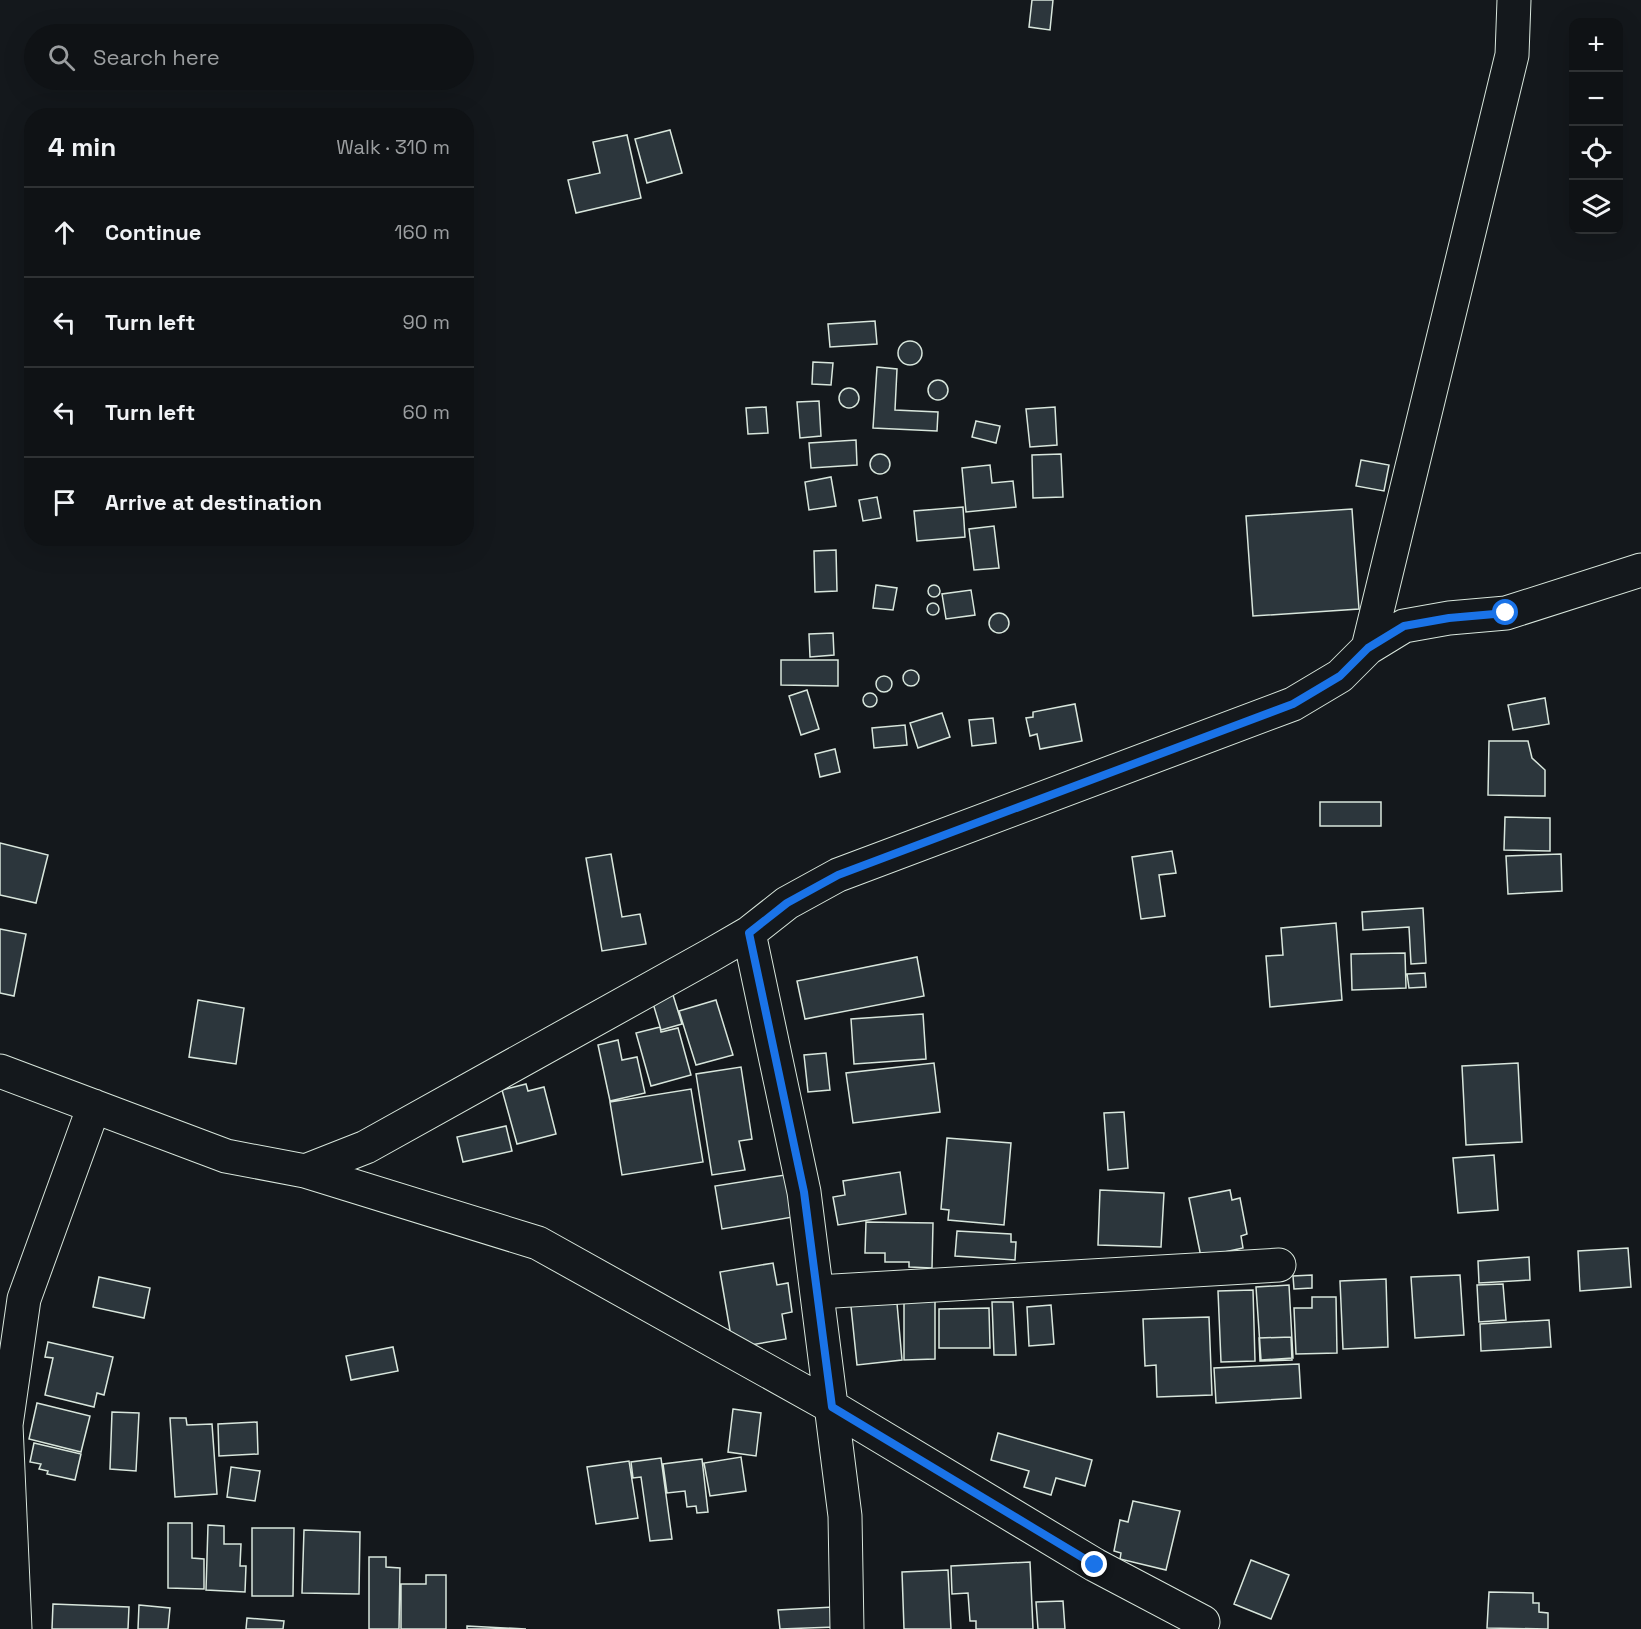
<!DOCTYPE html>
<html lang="en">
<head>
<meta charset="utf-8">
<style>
	body { margin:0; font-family:"Space Grotesk",sans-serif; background:#1d2022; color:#f1f3f6 }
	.controls { position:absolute; right:18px; top:18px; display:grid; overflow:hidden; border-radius:12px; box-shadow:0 6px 24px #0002 }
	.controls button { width:54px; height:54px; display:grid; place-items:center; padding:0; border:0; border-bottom:2px solid #2f3234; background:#0f1215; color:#f1f3f6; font:30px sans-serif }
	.stop { position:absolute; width:18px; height:18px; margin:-14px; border:4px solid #1a73e8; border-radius:50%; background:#fff }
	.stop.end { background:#1a73e8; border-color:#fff; box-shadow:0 2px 6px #0008 }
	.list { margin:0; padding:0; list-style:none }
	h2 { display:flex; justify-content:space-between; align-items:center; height:78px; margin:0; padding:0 24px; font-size:26px }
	h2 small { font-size:20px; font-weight:400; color:#9b9ea0 }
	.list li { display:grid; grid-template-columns:39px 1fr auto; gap:18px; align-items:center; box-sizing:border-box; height:90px; padding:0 24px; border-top:2px solid #2f3234 }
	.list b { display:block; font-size:22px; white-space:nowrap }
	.list em { font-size:20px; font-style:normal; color:#9b9ea0 }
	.icon { flex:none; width:33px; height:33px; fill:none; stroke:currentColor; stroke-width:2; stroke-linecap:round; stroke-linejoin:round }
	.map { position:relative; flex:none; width:1641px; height:1629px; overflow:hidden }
	.search { position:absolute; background:#0f1215; box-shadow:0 6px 24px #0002; left:24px; top:24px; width:450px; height:66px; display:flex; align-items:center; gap:15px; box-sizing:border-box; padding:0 21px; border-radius:33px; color:#9b9ea0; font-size:22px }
	.panel { position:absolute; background:#0f1215; box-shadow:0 6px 24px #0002; left:24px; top:108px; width:450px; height:438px; border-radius:24px }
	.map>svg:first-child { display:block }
	.building { fill:#2c363c; stroke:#d8e6dc; stroke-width:1.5 }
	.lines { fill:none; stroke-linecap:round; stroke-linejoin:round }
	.minor-casing { stroke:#d8e6dc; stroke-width:35 }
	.minor { stroke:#14181c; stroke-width:33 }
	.route { stroke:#1a73e8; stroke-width:8 }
</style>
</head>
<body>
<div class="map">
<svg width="1641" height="1629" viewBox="0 0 1641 1629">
	<rect width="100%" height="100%" fill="#14181c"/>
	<path class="building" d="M1032 0H1053L1050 30 1029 27Z
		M670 130 682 173 647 183 635 139Z
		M627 135 641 198 576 213 568 180 600 173 593 142Z
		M875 321 877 344 830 347 828 324Z
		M898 353a12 12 0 1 1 24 0a12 12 0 1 1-24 0Z
		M813 362 833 363 831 385 812 384Z
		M877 367 897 369 895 410 938 412 937 431 873 428Z
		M928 390a10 10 0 1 1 20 0a10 10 0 1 1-20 0Z
		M839 398a10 10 0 1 1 20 0a10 10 0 1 1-20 0Z
		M819 401 821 436 800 438 797 402Z
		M766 407 768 433 748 434 746 408Z
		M1055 407 1057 445 1030 447 1026 409Z
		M976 421 1000 426 996 443 972 437Z
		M856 440 857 465 811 468 809 443Z
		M1061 454 1063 497 1033 498 1032 455Z
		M870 464a10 10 0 1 1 20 0a10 10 0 1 1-20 0Z
		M1361 460 1389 465 1384 491 1356 486Z
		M990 465 992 483 1013 481 1016 507 966 512 962 468Z
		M831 477 836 506 809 510 805 482Z
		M877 497 881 518 863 521 859 500Z
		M963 507 965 537 917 541 914 511Z
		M1352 509 1359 609 1253 616 1246 516Z
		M994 526 999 568 974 570 969 529Z
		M836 550 837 591 815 592 814 551Z
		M876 585 897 588 893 610 873 608Z
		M928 591a6 6 0 1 1 12 0a6 6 0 1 1-12 0Z
		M971 590 975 615 946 619 942 594Z
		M927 609a6 6 0 1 1 12 0a6 6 0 1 1-12 0Z
		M989 623a10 10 0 1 1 20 0a10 10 0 1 1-20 0Z
		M833 633 834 655 810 657 809 634Z
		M781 660H838V686L781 685Z
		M903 678a8 8 0 1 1 16 0a8 8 0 1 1-16 0Z
		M876 684a8 8 0 1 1 16 0a8 8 0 1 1-16 0Z
		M807 690 819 729 801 735 789 696Z
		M863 700a7 7 0 1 1 14 0a7 7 0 1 1-14 0Z
		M1545 698 1549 724 1513 730 1508 705Z
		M1075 704 1082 741 1040 749 1037 734 1030 736 1026 718 1033 717V712Z
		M942 713 950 737 918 748 910 723Z
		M993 718 996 743 972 746 969 720Z
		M905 725 907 745 874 748 872 728Z
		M1489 741H1528L1532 758 1545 770V796L1488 795Z
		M835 749 840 772 820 777 815 754Z
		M1320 802H1381V826H1320Z
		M1505 817 1550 818V851L1504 850Z
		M0 843 48 855 36 903 0 895Z
		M1172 851 1176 873 1159 875 1165 916 1141 919 1132 857Z
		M611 854 622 917 640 914 646 944 602 951 586 858Z
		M1561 854 1562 891 1508 894 1506 856Z
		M1423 908 1426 963 1411 964 1409 927 1363 930 1362 912Z
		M1336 923 1342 1000 1270 1007 1266 956 1283 955 1281 928Z
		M0 929 26 934 14 996 0 993Z
		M1405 953 1406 988 1352 990 1351 954Z
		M917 957 924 996 805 1019 797 981Z
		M1425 973 1426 987 1409 988 1407 974Z
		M673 995 682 1024 661 1030 652 1000Z
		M198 1000 244 1008 236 1064 189 1057Z
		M716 1000 733 1055 696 1065 679 1011Z
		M923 1014 926 1059 854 1064 851 1019Z
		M660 1027 661 1032 678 1028 691 1075 651 1086 636 1033Z
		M618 1040 622 1060 637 1057 645 1093 610 1101 598 1045Z
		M826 1053 830 1090 808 1092 804 1055Z
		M934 1063 940 1112 853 1123 846 1073Z
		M1518 1063 1522 1142 1466 1145 1462 1066Z
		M741 1067 752 1139 739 1141 745 1170 712 1175 696 1074Z
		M526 1084 528 1091 544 1087 556 1134 517 1144 502 1090Z
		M691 1089 703 1162 622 1175 610 1102Z
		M1124 1112 1128 1168 1108 1170 1104 1113Z
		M506 1126 512 1151 463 1162 457 1137Z
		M947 1138 1011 1143 1004 1225 948 1220 949 1210 941 1209Z
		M1494 1155 1498 1210 1458 1213 1453 1158Z
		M900 1172 906 1214 838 1225 833 1197 845 1195 843 1181Z
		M785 1175 793 1217 722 1229 715 1186Z
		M1100 1190 1164 1193 1161 1247 1098 1245Z
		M1230 1190 1232 1200 1240 1198 1247 1234 1241 1236 1243 1248 1201 1257 1189 1198Z
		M866 1222 933 1223 932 1268 909 1267V1262H885V1253H865Z
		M957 1231 1011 1234V1242H1016L1015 1260 955 1256Z
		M1628 1248 1631 1287 1580 1291 1578 1251Z
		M1529 1257 1530 1280 1479 1283 1478 1261Z
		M773 1263 777 1285 788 1283 792 1312 782 1314 786 1339 733 1348 720 1272Z
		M1312 1275V1288L1294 1289 1293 1276Z
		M1460 1275 1464 1335 1415 1338 1411 1277Z
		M99 1277 150 1288 144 1318 93 1307Z
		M1386 1279 1388 1347 1343 1349 1340 1281Z
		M1503 1284 1506 1320 1479 1322 1477 1285Z
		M1289 1285 1293 1358 1261 1360 1256 1287Z
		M1253 1290 1255 1361 1221 1362 1218 1291Z
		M896 1292 902 1360 857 1365 850 1297Z
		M904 1295H935V1359L904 1360Z
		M1312 1297H1336L1337 1353 1296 1354 1294 1308H1312Z
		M992 1302H1013L1016 1355H994Z
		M1051 1305 1054 1344 1029 1346 1027 1307Z
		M989 1308 990 1348H939V1309Z
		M1209 1317 1212 1395 1157 1397 1156 1365 1145 1366 1143 1319Z
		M1549 1320 1551 1347 1481 1351 1480 1324Z
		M1291 1337 1292 1360 1260 1361 1259 1338Z
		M48 1342 113 1357 104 1395 97 1393 94 1407 45 1395 53 1358 45 1357Z
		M393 1347 398 1371 351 1380 346 1356Z
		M1299 1364 1301 1398 1216 1403 1214 1368Z
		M37 1403 90 1416 81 1452 29 1439Z
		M733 1409 761 1413 756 1456 728 1452Z
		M112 1412 139 1413 136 1471 110 1469Z
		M170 1418H186L187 1425 212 1424 217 1494 175 1497Z
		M257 1422 258 1454 219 1456 218 1424Z
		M998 1433 1092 1460 1085 1486 1056 1478 1051 1495 1024 1487 1029 1471 991 1460Z
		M34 1443 81 1454 75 1480 47 1474 48 1471 39 1469 41 1464 30 1462Z
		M741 1457 746 1491 710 1496 704 1463Z
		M661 1458 672 1539 650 1541 641 1477 633 1478 631 1462Z
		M702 1459 708 1512 697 1513 696 1506 687 1507 685 1491 667 1493 663 1464Z
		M629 1461 638 1518 596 1524 587 1467Z
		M231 1467 260 1471 255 1501 227 1497Z
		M1133 1501 1180 1511 1166 1570 1120 1559 1121 1553 1114 1551 1120 1520 1128 1522Z
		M168 1523H192V1558L204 1559V1589L168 1588Z
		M208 1525 224 1526V1544H241L240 1566H246L245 1592 206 1590Z
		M252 1528H294L293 1596H252Z
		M304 1530 360 1532 359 1594 302 1593Z
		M369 1557H386V1567L400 1568 399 1629H369Z
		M1251 1560 1289 1575 1271 1619 1234 1604Z
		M1030 1562 1033 1629H976V1621H970L968 1593 952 1594 951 1566Z
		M948 1570 951 1629H904L902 1572Z
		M426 1575H446V1629H401V1584H426Z
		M1489 1592 1533 1593V1603H1539V1612L1548 1613V1629L1487 1628Z
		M1063 1601 1065 1629H1038L1036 1602Z
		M53 1604 129 1607 128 1629H52Z
		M139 1605 170 1608 168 1629H138Z
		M833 1607 835 1627 780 1629 778 1610Z
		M247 1618 284 1621 283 1629H246Z
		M467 1626 526 1629H467Z"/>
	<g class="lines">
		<g class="minor-casing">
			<path id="minor" d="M1368 648 1512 55 1514 0
				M749 933 804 1192 845 1516 847 1629
				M0 1071 226 1156 305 1171 366 1147 711 955 749 933 787 903 838 875 1293 704 1340 676 1368 648 1404 626 1449 618 1506 613 1641 570
				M305 1171 538 1243 832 1407 1095 1565 1203 1622
				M817 1292 1279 1265
				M15 1629 6 1425 24 1299 94 1106"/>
		</g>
		<use href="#minor" class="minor"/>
	</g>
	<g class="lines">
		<path class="route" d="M1095 1565 832 1407 804 1192 749 933 787 903 838 875 1293 704 1340 676 1368 648 1404 626 1449 618 1506 613"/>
	</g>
</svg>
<div class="controls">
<button>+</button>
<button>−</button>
<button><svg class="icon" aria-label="locate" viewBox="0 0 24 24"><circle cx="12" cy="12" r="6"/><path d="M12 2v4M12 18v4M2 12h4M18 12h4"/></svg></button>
<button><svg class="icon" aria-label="layers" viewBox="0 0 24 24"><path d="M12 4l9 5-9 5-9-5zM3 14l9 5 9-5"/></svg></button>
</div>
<div class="stop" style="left:1506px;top:613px"></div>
<div class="stop end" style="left:1095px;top:1565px"></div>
<div class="search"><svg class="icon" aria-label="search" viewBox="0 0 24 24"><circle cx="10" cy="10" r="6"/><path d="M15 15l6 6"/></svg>Search here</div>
<section class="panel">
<h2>4 min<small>Walk · 310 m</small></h2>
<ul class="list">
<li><svg class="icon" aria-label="ahead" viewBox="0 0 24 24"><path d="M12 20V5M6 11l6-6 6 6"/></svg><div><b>Continue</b></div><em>160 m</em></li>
<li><svg class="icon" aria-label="left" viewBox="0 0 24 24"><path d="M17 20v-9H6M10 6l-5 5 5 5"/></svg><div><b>Turn left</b></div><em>90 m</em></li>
<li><svg class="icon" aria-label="left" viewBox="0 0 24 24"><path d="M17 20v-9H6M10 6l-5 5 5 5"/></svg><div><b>Turn left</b></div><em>60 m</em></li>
<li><svg class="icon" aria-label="arrive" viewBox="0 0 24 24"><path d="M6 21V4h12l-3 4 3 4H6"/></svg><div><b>Arrive at destination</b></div></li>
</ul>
</section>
</div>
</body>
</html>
